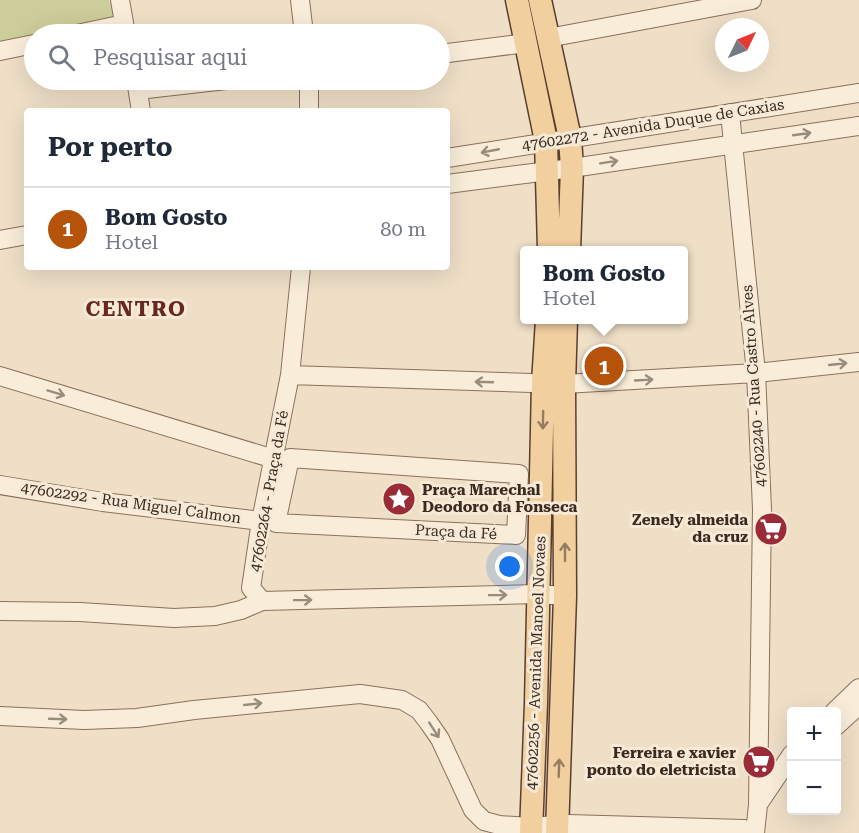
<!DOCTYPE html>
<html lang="pt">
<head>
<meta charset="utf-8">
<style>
	body { margin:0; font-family:"Roboto Serif",serif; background:#f6f6f7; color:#1f2937 }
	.controls { position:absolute; right:18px; bottom:18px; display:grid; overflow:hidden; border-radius:6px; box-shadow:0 6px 24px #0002 }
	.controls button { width:54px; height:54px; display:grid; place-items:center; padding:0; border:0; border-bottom:2px solid #e0e1e3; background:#fff; color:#1f2937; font:30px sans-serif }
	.compass { position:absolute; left:715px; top:18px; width:54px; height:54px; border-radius:50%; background:#fff; box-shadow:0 6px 24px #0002; rotate:47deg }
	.you { position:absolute; left:510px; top:567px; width:21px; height:21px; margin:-15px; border:4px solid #fff; border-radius:50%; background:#1a73e8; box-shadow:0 0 0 9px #1a73e833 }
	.badge { display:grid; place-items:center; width:39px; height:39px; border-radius:50%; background:#b45309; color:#fff; font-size:20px; font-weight:700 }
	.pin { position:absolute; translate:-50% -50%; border:3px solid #fff; box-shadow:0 2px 6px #0006 }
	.popup { position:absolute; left:520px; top:246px; width:168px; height:78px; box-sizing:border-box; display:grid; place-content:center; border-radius:6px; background:#fff; filter:drop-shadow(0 2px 4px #0005); font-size:20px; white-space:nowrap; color:#747a83 }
	.popup b { font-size:22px; color:#1f2937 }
	.popup::after { content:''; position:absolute; left:50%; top:100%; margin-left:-12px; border:12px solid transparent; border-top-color:#fff }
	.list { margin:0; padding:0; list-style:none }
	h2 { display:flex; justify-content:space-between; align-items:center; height:78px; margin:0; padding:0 24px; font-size:26px }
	h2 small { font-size:20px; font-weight:400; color:#747a83 }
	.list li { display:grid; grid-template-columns:39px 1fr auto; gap:18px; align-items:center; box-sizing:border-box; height:84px; padding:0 24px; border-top:2px solid #e0e1e3 }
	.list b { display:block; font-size:22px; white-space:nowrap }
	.list p { margin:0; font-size:20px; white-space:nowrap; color:#747a83 }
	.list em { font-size:20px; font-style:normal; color:#747a83 }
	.icon { flex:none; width:33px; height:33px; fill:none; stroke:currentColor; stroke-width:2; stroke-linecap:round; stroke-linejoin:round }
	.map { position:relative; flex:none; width:859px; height:833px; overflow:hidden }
	.search { position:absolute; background:#fff; box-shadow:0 6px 24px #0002; left:24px; top:24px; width:426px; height:66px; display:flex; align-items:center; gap:15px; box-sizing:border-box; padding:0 21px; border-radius:33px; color:#747a83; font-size:22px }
	.panel { position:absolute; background:#fff; box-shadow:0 6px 24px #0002; left:24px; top:108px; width:426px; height:162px; border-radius:6px }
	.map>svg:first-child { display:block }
	.green { fill:#cdcd9a }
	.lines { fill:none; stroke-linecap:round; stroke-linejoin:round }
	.minor-casing { stroke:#8b705c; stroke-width:20 }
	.major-casing { stroke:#593f30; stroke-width:25 }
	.minor { stroke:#f9edda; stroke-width:18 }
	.major { stroke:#f1cf9f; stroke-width:22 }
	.oneway { stroke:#9a8c7d }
	.oneway2 { stroke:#967c60 }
	.labels { text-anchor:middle; stroke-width:6; stroke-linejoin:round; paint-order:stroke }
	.street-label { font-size:15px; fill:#3b2a20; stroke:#f6ead7 }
	.poi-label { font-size:15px; font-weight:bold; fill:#3b2a20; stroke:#f6ead7; text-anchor:end }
	.district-label { font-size:21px; font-weight:bold; letter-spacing:1.5px; fill:#68271f; stroke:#f6ead7 }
</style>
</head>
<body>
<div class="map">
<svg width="859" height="833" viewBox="0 0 859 833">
	<rect width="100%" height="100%" fill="#efdfc7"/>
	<path class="green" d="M0 0H109L114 18 0 42Z"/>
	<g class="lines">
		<g class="minor-casing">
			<path id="minor" d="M120 0 126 34
				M300 0 304 34
				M77 34 124 24
				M548 38 752 0
				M0 51 34 44
				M440 54 526 43
				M136 80 141 111
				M138 90 226 80
				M309 111V80
				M730 113 756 373 762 509 758 805 755 833
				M447 158 859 93
				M447 184 572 168 859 126
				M0 240 27 235
				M290 375 301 267
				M0 376 274 459
				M290 458 519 474 516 535 276 523Z
				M0 485 103 502 261 521
				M565 596 538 594 262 601 251 588 261 521 290 375 564 384 756 373 859 362
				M0 611 80 612 174 618 215 616 241 610 262 601
				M834 712 859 688
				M0 716 84 720 137 718 194 710 360 694 402 700 419 710 429 723 440 739 473 810 484 821 499 825 531 827 568 824 744 829 753 833
				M836 726 859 705
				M759 803 792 754"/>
		</g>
		<g class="major-casing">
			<path id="major" d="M517 0 546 141 549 250
				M540 0 570 138 572 168 569 250
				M531 833 536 703 543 383 547 320
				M557 833 565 596 564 384 566 320"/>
		</g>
		<use href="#minor" class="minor"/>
		<use href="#major" class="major"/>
	</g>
	<defs><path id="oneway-shaft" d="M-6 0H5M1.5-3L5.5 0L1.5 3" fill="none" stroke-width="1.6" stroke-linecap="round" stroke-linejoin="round" transform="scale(1.5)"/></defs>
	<g class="oneway">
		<use href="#oneway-shaft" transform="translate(802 134) rotate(-8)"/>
		<use href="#oneway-shaft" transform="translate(490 151) rotate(169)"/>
		<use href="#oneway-shaft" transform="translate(609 162) rotate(-9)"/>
		<use href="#oneway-shaft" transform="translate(838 364) rotate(-6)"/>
		<use href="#oneway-shaft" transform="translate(644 380) rotate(-3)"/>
		<use href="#oneway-shaft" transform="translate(484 382) rotate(-178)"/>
		<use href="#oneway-shaft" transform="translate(56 393) rotate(17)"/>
		<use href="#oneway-shaft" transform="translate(498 595) rotate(-1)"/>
		<use href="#oneway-shaft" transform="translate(303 600) rotate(-1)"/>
		<use href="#oneway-shaft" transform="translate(253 704) rotate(-6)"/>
		<use href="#oneway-shaft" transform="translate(58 719) rotate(2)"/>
		<use href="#oneway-shaft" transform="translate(434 730) rotate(57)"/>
	</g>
	<g class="oneway2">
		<use href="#oneway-shaft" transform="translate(543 420) rotate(91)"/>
		<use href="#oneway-shaft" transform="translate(565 552) rotate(-90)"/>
		<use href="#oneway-shaft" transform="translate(559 768) rotate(-88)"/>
	</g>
	<defs>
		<g id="sight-disc" transform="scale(1.725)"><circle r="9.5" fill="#9a2b38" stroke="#f6ead7"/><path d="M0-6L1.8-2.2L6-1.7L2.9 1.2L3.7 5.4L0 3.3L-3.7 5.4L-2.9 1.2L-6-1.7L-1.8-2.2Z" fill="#fff"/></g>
		<g id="supermarket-disc" transform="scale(1.725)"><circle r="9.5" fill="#9a2b38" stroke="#f6ead7"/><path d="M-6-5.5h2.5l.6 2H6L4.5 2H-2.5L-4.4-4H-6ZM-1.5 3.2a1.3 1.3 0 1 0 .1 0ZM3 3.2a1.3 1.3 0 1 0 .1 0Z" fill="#fff"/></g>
	</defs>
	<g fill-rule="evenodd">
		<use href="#sight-disc" x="399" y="499"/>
		<use href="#supermarket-disc" x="771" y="529"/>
		<use href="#supermarket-disc" x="759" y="762"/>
	</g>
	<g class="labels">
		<g class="street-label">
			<text transform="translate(653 125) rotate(-9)" y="5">47602272 - Avenida Duque de Caxias</text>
			<text transform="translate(754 386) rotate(-94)" y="5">47602240 - Rua Castro Alves</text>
			<text transform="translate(269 491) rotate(-80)" y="5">47602264 - Praça da Fé</text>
			<text transform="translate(131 503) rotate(8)" y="5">47602292 - Rua Miguel Calmon</text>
			<text transform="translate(456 532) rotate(3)" y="5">Praça da Fé</text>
			<text transform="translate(536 663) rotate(-88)" y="5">47602256 - Avenida Manoel Novaes</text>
		</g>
		<g class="poi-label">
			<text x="422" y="495" text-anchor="start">Praça Marechal<tspan x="422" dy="17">Deodoro da Fonseca</tspan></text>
			<text x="748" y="525">Zenely almeida<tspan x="748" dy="17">da cruz</tspan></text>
			<text x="736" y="758">Ferreira e xavier<tspan x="736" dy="17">ponto do eletricista</tspan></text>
		</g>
		<g class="district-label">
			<text x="136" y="316">CENTRO</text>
		</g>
	</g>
</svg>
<div class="controls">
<button>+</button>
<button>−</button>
</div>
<svg class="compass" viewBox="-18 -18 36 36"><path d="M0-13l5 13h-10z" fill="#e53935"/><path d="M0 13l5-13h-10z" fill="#747a83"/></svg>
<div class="you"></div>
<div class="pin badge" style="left:604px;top:366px">1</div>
<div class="popup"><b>Bom Gosto</b>Hotel</div>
<div class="search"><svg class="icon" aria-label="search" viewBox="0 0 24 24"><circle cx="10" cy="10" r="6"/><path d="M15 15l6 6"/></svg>Pesquisar aqui</div>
<section class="panel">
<h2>Por perto<small></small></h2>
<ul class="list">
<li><span class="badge">1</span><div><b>Bom Gosto</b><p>Hotel</p></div><em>80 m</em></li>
</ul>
</section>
</div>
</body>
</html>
